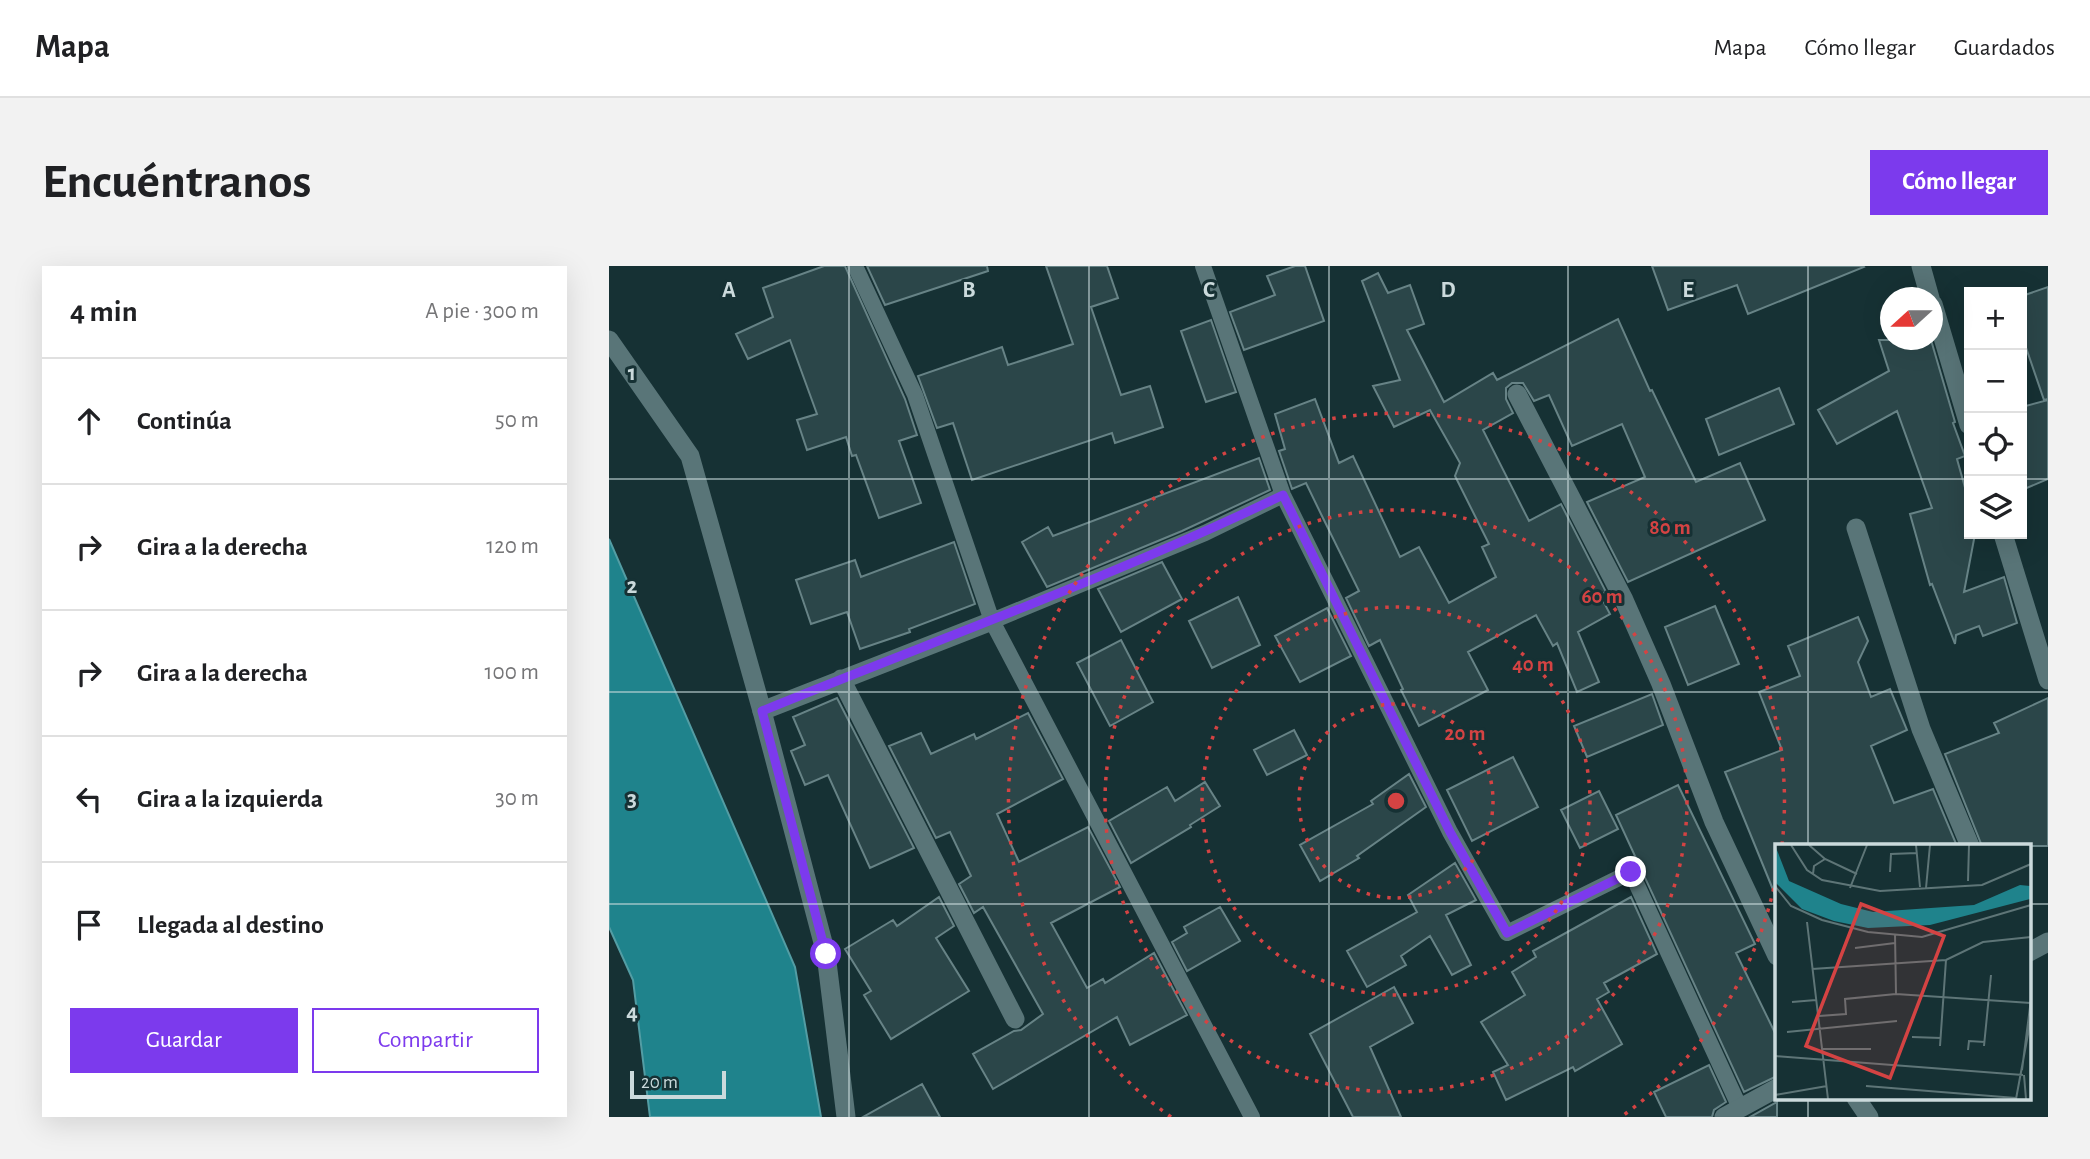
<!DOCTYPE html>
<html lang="es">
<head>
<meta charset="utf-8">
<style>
	body { margin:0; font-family:"Alegreya Sans",sans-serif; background:#f2f2f2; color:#202124 }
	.controls { position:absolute; right:21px; top:21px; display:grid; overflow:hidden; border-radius:0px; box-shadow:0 7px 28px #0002 }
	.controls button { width:63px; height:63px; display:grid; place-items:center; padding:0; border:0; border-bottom:2px solid #e0e0e0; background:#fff; color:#202124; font:35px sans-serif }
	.compass { position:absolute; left:1271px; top:21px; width:63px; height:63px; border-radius:50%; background:#fff; box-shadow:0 7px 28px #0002; rotate:249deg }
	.scale { position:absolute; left:21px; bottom:18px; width:96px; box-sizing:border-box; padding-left:7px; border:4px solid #cbdadc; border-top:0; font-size:19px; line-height:24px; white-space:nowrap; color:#cbdadc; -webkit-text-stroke:5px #163134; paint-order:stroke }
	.stop { position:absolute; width:21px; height:21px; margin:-16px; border:5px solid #7c3aed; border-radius:50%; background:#fff }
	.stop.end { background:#7c3aed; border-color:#fff; box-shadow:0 2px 7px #0008 }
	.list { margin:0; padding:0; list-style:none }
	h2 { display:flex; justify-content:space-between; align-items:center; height:91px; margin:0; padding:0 28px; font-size:30px }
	h2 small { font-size:23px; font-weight:400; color:#757577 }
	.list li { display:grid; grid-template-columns:46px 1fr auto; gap:21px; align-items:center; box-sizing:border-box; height:126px; padding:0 28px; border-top:2px solid #e0e0e0 }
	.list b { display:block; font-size:26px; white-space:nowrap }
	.list em { font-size:23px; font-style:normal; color:#757577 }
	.actions { display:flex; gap:14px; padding:21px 28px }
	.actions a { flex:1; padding:16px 0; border:2px solid #7c3aed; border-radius:0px; text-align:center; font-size:24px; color:#7c3aed }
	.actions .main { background:#7c3aed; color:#fff }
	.icon { flex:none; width:38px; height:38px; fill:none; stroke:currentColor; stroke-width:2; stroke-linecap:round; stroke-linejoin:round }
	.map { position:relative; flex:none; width:1439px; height:851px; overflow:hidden; border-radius:0px }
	header { display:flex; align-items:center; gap:42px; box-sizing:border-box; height:98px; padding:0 35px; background:#fff; border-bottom:2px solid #e0e0e0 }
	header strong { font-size:33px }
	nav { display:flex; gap:38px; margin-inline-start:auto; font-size:24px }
	.intro { display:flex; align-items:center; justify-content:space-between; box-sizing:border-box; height:168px; padding:0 42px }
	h1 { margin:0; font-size:49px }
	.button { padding:18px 32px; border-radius:0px; background:#7c3aed; color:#fff; font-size:24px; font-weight:700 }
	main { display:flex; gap:42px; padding:0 42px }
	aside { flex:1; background:#fff; border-radius:0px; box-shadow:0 7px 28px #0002 }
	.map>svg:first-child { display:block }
	.water { fill:#1f838c; stroke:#539da4; stroke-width:2 }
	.building { fill:#2b4649; stroke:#678386; stroke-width:2 }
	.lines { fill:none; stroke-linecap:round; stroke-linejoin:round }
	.service { stroke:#597578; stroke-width:16 }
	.pedestrian { stroke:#597578; stroke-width:19 }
	.minor { stroke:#597578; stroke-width:19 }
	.route { stroke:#7c3aed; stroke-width:9 }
	.grid { fill:none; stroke:#cbdadc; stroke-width:2; stroke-opacity:0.55 }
	.ring { fill:none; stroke:#d44343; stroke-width:3.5; stroke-dasharray:3.5 7 }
	.inset-road { fill:none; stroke:#5e7577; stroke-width:2 }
	.view { fill:#d44343; fill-opacity:0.15; stroke:#d44343; stroke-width:3.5 }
	.inset-edge { fill:none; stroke:#cbdadc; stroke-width:3.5 }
	.grid-label { font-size:23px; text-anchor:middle; font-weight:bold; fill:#cbdadc; stroke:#163134; stroke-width:6; stroke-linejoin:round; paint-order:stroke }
	.centre { fill:#d44343; stroke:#163134; stroke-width:3.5 }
	.ring-label { font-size:21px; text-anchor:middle; font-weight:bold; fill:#d44343; stroke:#163134; stroke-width:6; stroke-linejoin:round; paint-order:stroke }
</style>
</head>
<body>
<header>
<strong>Mapa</strong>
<nav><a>Mapa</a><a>Cómo llegar</a><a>Guardados</a></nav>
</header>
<div class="intro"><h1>Encuéntranos</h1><a class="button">Cómo llegar</a></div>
<main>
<aside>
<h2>4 min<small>A pie · 300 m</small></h2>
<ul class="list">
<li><svg class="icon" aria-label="ahead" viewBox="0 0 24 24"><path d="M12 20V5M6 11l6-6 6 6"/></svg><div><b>Continúa</b></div><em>50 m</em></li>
<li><svg class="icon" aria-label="right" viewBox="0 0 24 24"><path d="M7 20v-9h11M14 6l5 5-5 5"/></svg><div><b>Gira a la derecha</b></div><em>120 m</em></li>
<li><svg class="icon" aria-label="right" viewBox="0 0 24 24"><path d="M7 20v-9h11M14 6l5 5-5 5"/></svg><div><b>Gira a la derecha</b></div><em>100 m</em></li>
<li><svg class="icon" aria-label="left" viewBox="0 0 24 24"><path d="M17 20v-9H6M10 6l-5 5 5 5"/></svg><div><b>Gira a la izquierda</b></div><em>30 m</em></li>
<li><svg class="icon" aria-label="arrive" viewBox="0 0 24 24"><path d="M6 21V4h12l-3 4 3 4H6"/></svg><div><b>Llegada al destino</b></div></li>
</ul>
<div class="actions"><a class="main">Guardar</a><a>Compartir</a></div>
</aside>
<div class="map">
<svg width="1439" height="851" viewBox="0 0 1439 851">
	<rect width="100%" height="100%" fill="#163134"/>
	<path class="water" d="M0 273 186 701 212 851H41L24 714 0 661Z"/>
	<path class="building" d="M215 0H236L296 133 308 169 290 175 312 237 270 252 247 189 243 190 237 171 198 184 188 154 208 148 181 74 139 93 127 68 164 51 154 22Z
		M258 0H378L379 5 276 39Z
		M437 0H498L509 32 482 41 512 129 541 120 554 161 506 177 503 167 363 214 344 157 328 162 309 110 393 81 399 99 464 78Z
		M686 0H696L715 55 635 84 621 46 666 29 658 10Z
		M1043 0H1254L1255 1 1139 48 1128 19 1059 44Z
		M769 7 779 27 801 19 815 58 798 64 835 136 884 107 888 114 1009 53 1041 125 1043 124 1087 216 1131 197 1156 254 1019 316 978 236 1036 211 1013 158 963 180 940 129 925 135 914 117H903L897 122V133L904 147 874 164 920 255 952 238 997 326 991 329 1001 348 969 366 990 416 968 426 948 377 944 380 927 349 859 386 879 424 810 460 792 424 794 423 771 374 760 380 737 332 750 325 712 248 697 217 683 223 670 185 676 183 666 148 706 133 730 197 744 190 791 291 810 281 840 337 887 311 873 281 880 278 846 210 851 197 821 144 785 161 764 120 791 114 753 15Z
		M1439 21V133L1435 134 1413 70V30Z
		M602 54 627 126 597 136 572 65Z
		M1270 74H1322L1346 156 1344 157 1356 190 1348 193 1360 236V268H1366L1355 326 1395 311 1408 357 1374 370 1370 360 1347 369 1346 378 1323 318 1321 319 1301 248 1323 242 1288 145 1228 178 1209 144 1280 105Z
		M1170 122 1185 158 1110 189 1097 153Z
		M1439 134V213L1413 224V141Z
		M650 192 661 224 573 265 438 321 413 276 439 261 444 270Z
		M345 276 366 338 300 363 301 366 251 383 238 346 202 358 187 314 246 294 252 311Z
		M553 296 573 333 512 366 489 323Z
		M629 331 651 379 603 402 580 355Z
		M1106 340 1130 398 1079 419 1056 361Z
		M718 342 742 390 691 416 666 370Z
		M1249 351 1259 375 1249 396 1262 431 1281 423 1298 464 1262 480 1285 537 1324 523 1348 580H1168L1167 631 1116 506 1173 484 1150 426 1191 410 1179 380Z
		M512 374 544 436 501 460 468 397Z
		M1043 428 1054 459 978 491 965 460Z
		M228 432 305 582 261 602 219 509 196 519 182 485 196 479 184 451Z
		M1439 432V580H1373L1336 488 1390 467 1385 457Z
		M419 447 454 513 388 548 410 596 479 561 511 621 442 657 478 722 494 713 496 717 545 687 578 749 521 779 508 751 384 823 364 788 405 765 412 764 434 748 374 641 365 647 350 618 362 610 341 566 327 572 280 480 312 467 322 488 365 468 367 473Z
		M685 464 698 489 658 509 645 484Z
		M904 491 929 541 863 575 838 524Z
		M800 508 817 541 748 590 750 592 711 615 691 579 764 538 762 535Z
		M596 516 611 540 581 559 582 561 522 597 500 555 558 521 566 535Z
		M1069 519 1146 678 1127 687 1168 771V810L1135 826 1007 549Z
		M990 525 1009 563 971 582 952 544Z
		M846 597 867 634 837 649 862 699 843 709 821 670 792 690 797 699 758 721 738 685 808 646 799 629Z
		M330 631 345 660 327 672 360 725 282 773 255 729 262 725 236 683 284 654 288 660Z
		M1022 631 1048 688 995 717 1000 726 988 733 1013 778 966 805 964 801 897 834 884 806 899 799 872 756 916 729 903 706 927 691 924 685Z
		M611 641 631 675 578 705 563 676 578 667 575 661Z
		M785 721 804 757 761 781 792 851H744L701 768Z
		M1100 799 1117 836 1105 844 1103 851H1057L1045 826Z
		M313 818 331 851H254Z
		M1168 836V851H1141Z"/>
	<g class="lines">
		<path class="service" d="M246 0 306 129 383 355 643 851
			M594 0 674 229 841 566 898 667 1022 606 1131 842
			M383 355 596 267 674 229"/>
		<path class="pedestrian" d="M0 74 81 190 153 445 217 688 237 851"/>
		<path class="minor" d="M1312 0 1321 32
			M1324 38 1360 159
			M908 128 1015 334 1052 418 1105 556 1168 690
			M1247 262 1312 463 1361 580
			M1394 268 1439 414
			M232 413 406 753
			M153 445 383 355
			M1420 686 1439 676
			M1247 832 1260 851
			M1115 851 1168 822"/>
	</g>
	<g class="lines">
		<path class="route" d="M217 688 153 445C327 374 504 311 674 229L841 566 898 667 1022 606"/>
	</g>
	<path class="grid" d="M240 0V851M480 0V851M720 0V851M959 0V851M1199 0V580M0 213H1360M1413 213H1439M0 426H1439M0 638H1168M1420 638H1439M1199 832V851"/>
	<g class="ring">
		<circle cx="787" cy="535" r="97"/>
		<circle cx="787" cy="535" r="194"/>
		<circle cx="787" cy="535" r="291"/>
		<path d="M1167 612A388 388 0 0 1 1012 851M562 851A388 388 0 1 1 1173 579"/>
	</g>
	<g transform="translate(1166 578)">
		<rect width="256" height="256" fill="#163134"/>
		<path d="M0 1 14 37 66 60 98 68 199 61 245 41 255 42V55L155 81 93 84 59 77 27 65 0 38Z" fill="#1f838c"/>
		<path class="inset-road" d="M16 1 32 26 47 36 105 47 207 41 256 20M34 1 50 15 82 30M141 1 145 43M115 28 116 10 142 9M38 30 39 22 50 15M193 37 194 1M0 42 16 62 47 76 93 88 147 93 256 61M75 44 92 1M151 44 155 1M32 78 53 255M120 90 121 150M80 104 120 99M37 125 171 116 208 98 256 93M17 158 41 156M44 172 71 170 70 155 121 150 256 159M12 188 122 177M137 193 166 194M165 202 171 116M209 202 216 131M48 205H96M193 206 194 197 210 198M0 212 248 231M247 226 256 155M249 231 251 255M91 242 241 254M0 251 52 242M241 255 256 174"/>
		<path class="view" d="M86 60 169 92 115 234 31 202Z"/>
		<rect width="256" height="256" class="inset-edge"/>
	</g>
	<g class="grid-label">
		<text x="120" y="31">A</text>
		<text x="360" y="31">B</text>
		<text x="600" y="31">C</text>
		<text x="839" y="31">D</text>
		<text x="1079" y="31">E</text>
		<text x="23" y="114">1</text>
		<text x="23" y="327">2</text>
		<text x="23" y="540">3</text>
		<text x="23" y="753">4</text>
	</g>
	<circle cx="787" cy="535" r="10" class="centre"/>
	<g class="ring-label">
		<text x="1061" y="268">80 m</text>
		<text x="993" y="337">60 m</text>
		<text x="924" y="405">40 m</text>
		<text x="856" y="474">20 m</text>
	</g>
</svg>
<div class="controls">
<button>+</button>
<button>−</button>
<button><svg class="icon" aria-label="locate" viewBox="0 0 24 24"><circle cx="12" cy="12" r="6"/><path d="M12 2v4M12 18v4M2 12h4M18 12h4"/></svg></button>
<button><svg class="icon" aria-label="layers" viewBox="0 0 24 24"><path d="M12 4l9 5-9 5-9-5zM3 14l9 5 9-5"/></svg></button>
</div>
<svg class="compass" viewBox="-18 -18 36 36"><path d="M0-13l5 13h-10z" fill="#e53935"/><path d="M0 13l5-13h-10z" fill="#757577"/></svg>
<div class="scale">20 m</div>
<div class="stop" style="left:217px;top:688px"></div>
<div class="stop end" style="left:1022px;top:606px"></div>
</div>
</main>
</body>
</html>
